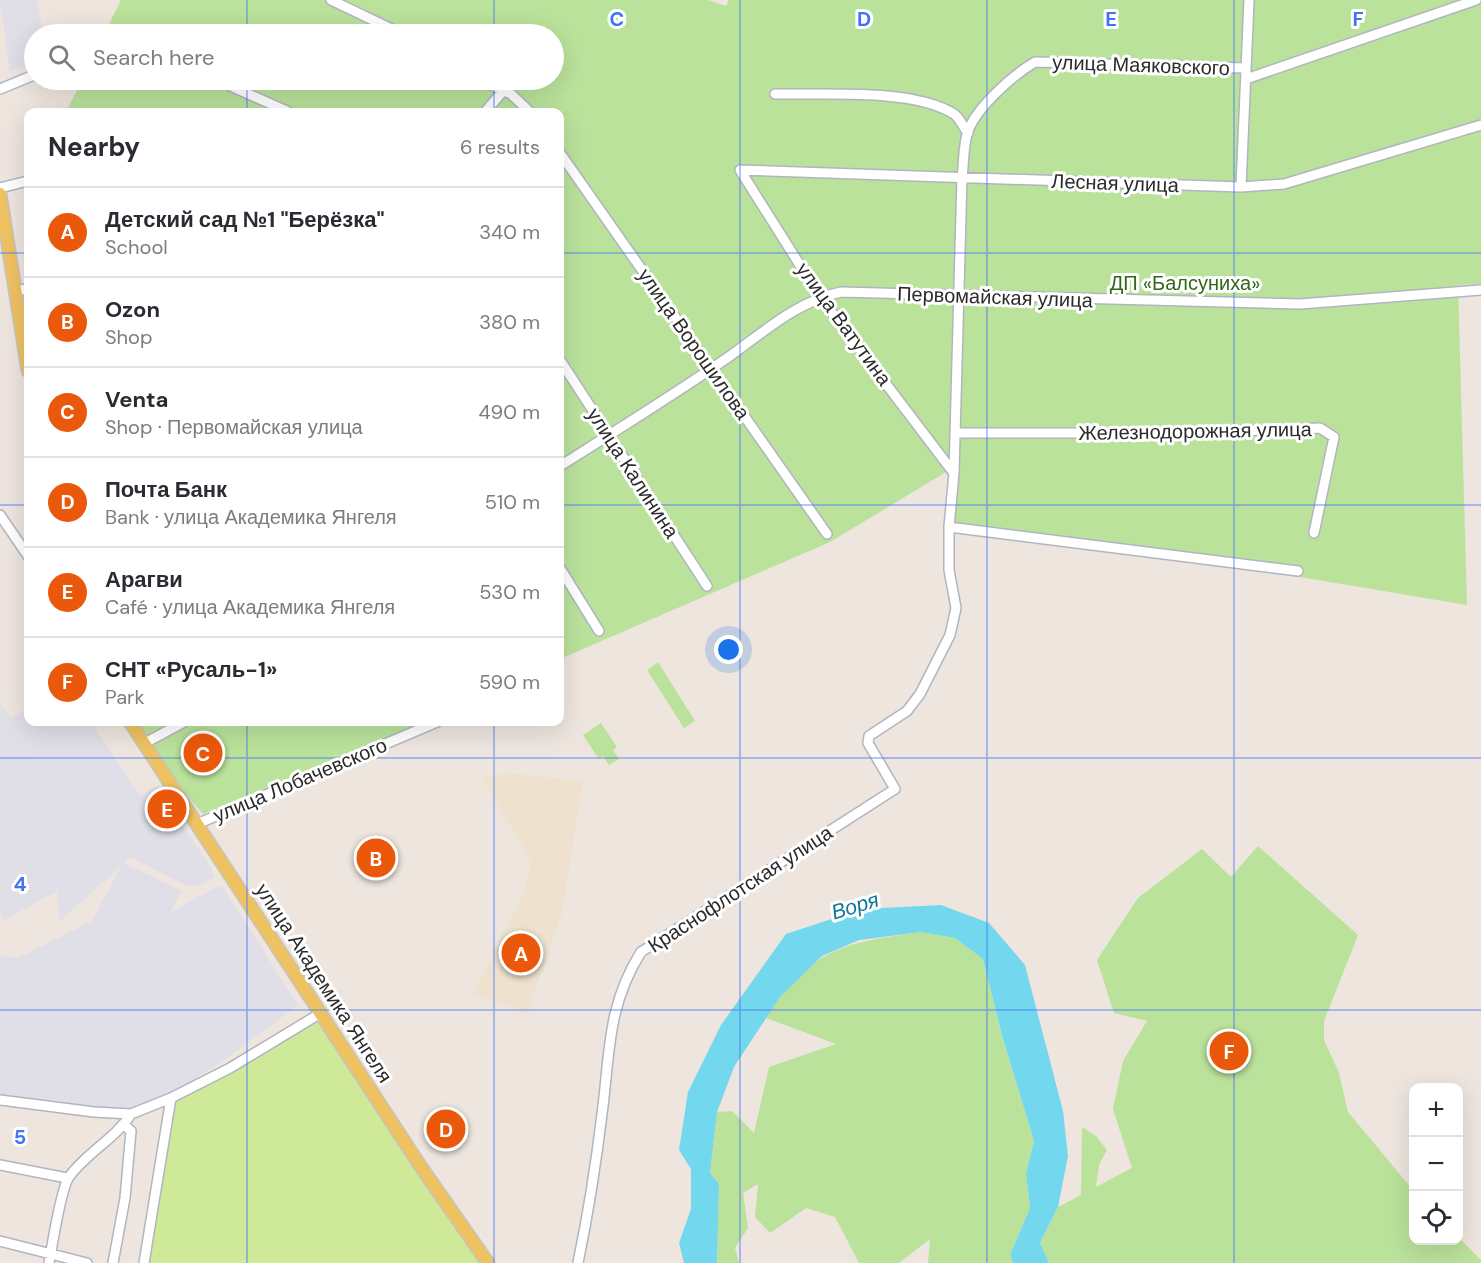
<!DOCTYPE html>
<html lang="en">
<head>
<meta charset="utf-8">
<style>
	body { margin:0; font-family:"DM Sans",sans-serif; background:#f2f2f3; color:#2b2b33 }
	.controls { position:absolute; right:18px; bottom:18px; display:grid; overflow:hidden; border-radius:12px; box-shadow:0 6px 24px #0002 }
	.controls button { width:54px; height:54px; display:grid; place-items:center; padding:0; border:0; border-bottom:2px solid #e1e1e2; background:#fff; color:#2b2b33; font:30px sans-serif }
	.you { position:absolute; left:729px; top:650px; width:21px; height:21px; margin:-15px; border:4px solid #fff; border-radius:50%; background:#1a73e8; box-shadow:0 0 0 9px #1a73e833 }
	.badge { display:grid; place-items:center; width:39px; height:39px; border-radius:50%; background:#ea580c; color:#fff; font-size:20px; font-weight:700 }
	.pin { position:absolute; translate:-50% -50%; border:3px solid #fff; box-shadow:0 2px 6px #0006 }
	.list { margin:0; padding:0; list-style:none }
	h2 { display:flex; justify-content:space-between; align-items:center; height:78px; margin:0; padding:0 24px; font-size:26px }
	h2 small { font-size:20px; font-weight:400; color:#7c7c81 }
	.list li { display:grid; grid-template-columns:39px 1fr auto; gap:18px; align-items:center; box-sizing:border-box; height:90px; padding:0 24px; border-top:2px solid #e1e1e2 }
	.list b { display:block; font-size:22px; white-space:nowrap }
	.list p { margin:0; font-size:20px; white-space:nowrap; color:#7c7c81 }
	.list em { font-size:20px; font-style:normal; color:#7c7c81 }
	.icon { flex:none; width:33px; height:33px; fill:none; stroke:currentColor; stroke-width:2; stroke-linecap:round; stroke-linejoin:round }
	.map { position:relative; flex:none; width:1481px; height:1263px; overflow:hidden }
	.search { position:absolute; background:#fff; box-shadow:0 6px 24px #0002; left:24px; top:24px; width:540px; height:66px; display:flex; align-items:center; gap:15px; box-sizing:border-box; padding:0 21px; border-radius:33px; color:#7c7c81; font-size:22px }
	.panel { position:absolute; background:#fff; box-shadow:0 6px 24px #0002; left:24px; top:108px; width:540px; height:618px; border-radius:12px }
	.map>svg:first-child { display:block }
	.industrial { fill:#e0dee6 }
	.education { fill:#eee1ce }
	.green { fill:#bae29b }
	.pitch { fill:#cee997 }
	.water { fill:#73d7ed }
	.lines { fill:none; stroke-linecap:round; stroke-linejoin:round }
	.minor-casing { stroke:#b1b5bf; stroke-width:12 }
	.major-casing { stroke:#c4c4c4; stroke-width:15 }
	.minor { stroke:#fff; stroke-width:9 }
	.major { stroke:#eec161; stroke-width:12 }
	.grid { fill:none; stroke:#4173f7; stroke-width:1.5; stroke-opacity:0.55 }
	.labels { text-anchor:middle; stroke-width:6; stroke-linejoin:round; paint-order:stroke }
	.street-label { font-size:20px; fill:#2b2b2b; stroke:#fff }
	.park-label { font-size:20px; fill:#32681c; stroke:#fff }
	.water-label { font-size:21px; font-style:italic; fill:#10779b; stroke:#fff }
	.grid-label { font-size:20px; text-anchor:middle; font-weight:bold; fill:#4173f7; stroke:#fff; stroke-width:6; stroke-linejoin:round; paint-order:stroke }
</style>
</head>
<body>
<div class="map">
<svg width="1481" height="1263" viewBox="0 0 1481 1263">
	<rect width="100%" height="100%" fill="#ede5de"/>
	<path class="industrial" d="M0 0H37L43 34H34V61L10 71Z
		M0 703 11 719 28 708V722H91L141 796 157 787 211 868 214 877 198 886H187L130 857 124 863 181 891 170 913 218 886 224 889 298 1005 223 1061 157 1103 123 1111 0 1095V955L18 958 92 921 122 865 60 921 57 891 3 921 0 912Z"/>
	<path class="education" d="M508 773 583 781 562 913 527 1014 473 993 522 897 532 862 482 779Z"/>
	<path class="green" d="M121 0H708L726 6 729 0H1481V284L1458 285 1467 605 1180 557 952 529 951 469 830 542 560 659V112H66L82 80H554V34H104Z
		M658 662 695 721 684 728 647 670Z
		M130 722H424L203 814 143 744Z
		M601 723 617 747 613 750 619 759 609 765 603 756 599 759 583 735Z
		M1258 846 1358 935 1324 1021V1040L1339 1073 1348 1112 1413 1190 1414 1240H1458L1459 1238 1481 1260V1263H1049L1040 1243 1058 1207 1081 1195 1082 1127 1096 1136 1107 1150 1099 1165 1096 1187 1132 1168 1113 1109 1123 1061 1147 1021 1114 1013 1097 960 1138 898 1202 849 1231 877Z
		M921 932 955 938 983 959 1002 1037 1034 1141 1026 1174 1030 1208 1010 1255 1013 1263H928L930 1239 899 1263H859L835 1217 806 1208 770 1233 755 1217 758 1184 743 1193 748 1228 735 1248 739 1263H717L719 1184 710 1173 717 1112 732 1111 754 1133 769 1067 836 1044 766 1018C810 948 844 943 921 932Z"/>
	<path class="pitch" d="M321 1013 488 1263H144L171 1098Z"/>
	<path class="water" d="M941 905 989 923 1025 965 1063 1111 1068 1156 1058 1207 1040 1243 1049 1263H1013L1010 1255 1030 1208 1026 1174 1034 1141 1002 1036 983 959 955 938 921 932 859 940 822 956 780 997 734 1067 717 1112 710 1173 719 1184 717 1263H684L679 1243 691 1209V1169L679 1150 688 1092 721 1025 786 934 862 909Z"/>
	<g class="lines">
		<g class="minor-casing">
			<path id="minor" d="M331 0 402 34
				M1246 79 1476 0
				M217 80 289 112
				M479 80 511 94 530 112
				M0 89 34 75
				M775 94C823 95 914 88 954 114 960 118 963 127 968 133
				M485 112 504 90
				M560 153 827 534
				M740 170 1241 187 1284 184 1481 125
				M740 170 820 297 953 472
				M1241 187 1249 0
				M0 188 28 181
				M16 292 28 288
				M560 360 707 586
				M955 433H1188L1320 428 1334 437 1314 533
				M560 466C617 430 675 394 730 356 765 331 798 301 841 292L1300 304 1481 290
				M0 515 28 556
				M949 527 1298 571
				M560 568 599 631
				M143 744 184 722
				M197 824 437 722
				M0 1100 94 1112 131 1114 171 1098 230 1068 321 1013
				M0 1165 67 1178
				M0 1241 87 1263
				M49 1263C52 1246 61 1188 69 1177 86 1153 115 1139 131 1114
				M113 1263 125 1198 131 1131 124 1125
				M144 1263 171 1098
				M578 1263C588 1214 596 1164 602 1114 610 1053 607 1006 641 952L895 789 868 743 869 736 907 711 920 694 950 635 956 608 949 570V527L954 473 962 177C964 163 963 145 968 131 977 107 1013 75 1035 62L1246 68"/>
		</g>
		<g class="major-casing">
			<path id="major" d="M0 194 28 371
				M130 722 421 1167 488 1263"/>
		</g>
		<use href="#minor" class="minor"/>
		<use href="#major" class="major"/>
	</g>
	<path class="grid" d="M247 0V34M494 0V34M740 0V1263M987 0V1263M1234 0V1263M247 80V112M494 80V112M0 253H28M560 253H1481M0 505H28M560 505H1481M247 722V1263M494 722V1263M0 758H1481M0 1010H1481"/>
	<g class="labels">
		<g class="street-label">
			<text transform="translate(1141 65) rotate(2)" y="7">улица Маяковского</text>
			<text transform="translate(1115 183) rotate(2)" y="7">Лесная улица</text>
			<text transform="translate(995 297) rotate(2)" y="7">Первомайская улица</text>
			<text transform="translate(844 324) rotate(54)" y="7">улица Ватутина</text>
			<text transform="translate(694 344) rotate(55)" y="7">улица Ворошилова</text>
			<text transform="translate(1195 431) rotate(-1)" y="7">Железнодорожная улица</text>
			<text transform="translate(633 473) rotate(57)" y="7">улица Калинина</text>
			<text transform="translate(300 780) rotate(-23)" y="7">улица Лобачевского</text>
			<text transform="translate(740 889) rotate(-33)" y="7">Краснофлотская улица</text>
			<text transform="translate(324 983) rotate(57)" y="7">улица Академика Янгеля</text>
		</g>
		<g class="park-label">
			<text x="1185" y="290">ДП «Балсуниха»</text>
		</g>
		<g class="water-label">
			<text transform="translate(855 906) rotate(-17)" y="7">Воря</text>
		</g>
	</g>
	<g class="grid-label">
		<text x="617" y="26">C</text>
		<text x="864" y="26">D</text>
		<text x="1111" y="26">E</text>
		<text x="1358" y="26">F</text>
		<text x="20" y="891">4</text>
		<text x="20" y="1144">5</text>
	</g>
</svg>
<div class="controls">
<button>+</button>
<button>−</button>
<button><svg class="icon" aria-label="locate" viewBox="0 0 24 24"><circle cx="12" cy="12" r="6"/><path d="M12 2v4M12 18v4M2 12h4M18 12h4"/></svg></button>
</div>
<div class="you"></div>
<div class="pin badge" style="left:521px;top:953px">A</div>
<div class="pin badge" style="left:376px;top:858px">B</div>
<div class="pin badge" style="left:203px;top:753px">C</div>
<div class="pin badge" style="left:446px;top:1129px">D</div>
<div class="pin badge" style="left:167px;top:809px">E</div>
<div class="pin badge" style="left:1229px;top:1051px">F</div>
<div class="search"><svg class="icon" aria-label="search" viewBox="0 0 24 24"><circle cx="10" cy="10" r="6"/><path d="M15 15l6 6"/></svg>Search here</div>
<section class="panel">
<h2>Nearby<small>6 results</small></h2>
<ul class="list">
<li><span class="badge">A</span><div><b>Детский сад №1 &quot;Берёзка&quot;</b><p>School</p></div><em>340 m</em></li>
<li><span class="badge">B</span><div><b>Ozon</b><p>Shop</p></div><em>380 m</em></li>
<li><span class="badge">C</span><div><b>Venta</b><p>Shop · Первомайская улица</p></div><em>490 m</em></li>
<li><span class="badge">D</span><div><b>Почта Банк</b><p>Bank · улица Академика Янгеля</p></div><em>510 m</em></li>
<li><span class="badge">E</span><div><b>Арагви</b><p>Café · улица Академика Янгеля</p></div><em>530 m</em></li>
<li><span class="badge">F</span><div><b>СНТ «Русаль-1»</b><p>Park</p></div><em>590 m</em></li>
</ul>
</section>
</div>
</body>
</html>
